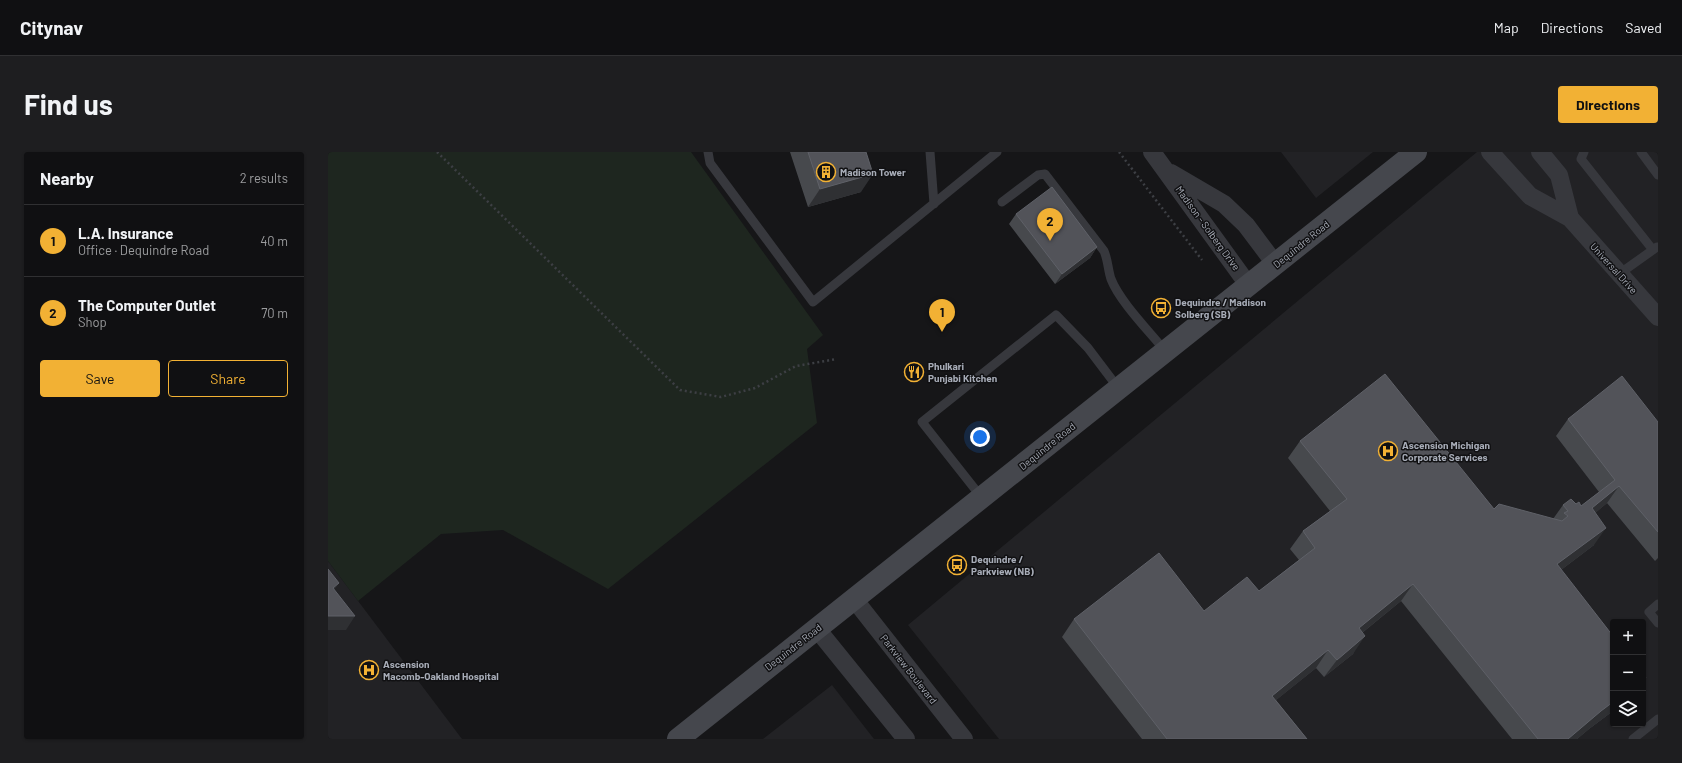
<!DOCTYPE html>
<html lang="en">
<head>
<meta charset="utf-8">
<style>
	body { margin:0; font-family:Barlow,sans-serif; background:#1e1e20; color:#f1f3f6 }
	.controls { position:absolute; right:12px; bottom:12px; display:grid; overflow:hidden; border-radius:4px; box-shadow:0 1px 3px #0004 }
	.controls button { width:36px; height:36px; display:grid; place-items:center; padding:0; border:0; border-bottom:1px solid #303032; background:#101012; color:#f1f3f6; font:20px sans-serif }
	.you { position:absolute; left:652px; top:285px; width:14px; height:14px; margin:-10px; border:3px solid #fff; border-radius:50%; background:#1a73e8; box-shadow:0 0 0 6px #1a73e833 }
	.badge { display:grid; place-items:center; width:26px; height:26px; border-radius:50%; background:#f2b134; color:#111; font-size:13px; font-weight:700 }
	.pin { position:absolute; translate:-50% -33px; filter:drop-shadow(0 1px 2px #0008) }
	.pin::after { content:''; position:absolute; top:21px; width:14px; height:12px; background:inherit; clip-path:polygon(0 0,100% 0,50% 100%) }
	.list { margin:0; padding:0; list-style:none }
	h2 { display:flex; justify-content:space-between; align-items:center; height:52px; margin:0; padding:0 16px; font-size:17px }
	h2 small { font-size:13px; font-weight:400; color:#9c9d9f }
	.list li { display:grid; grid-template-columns:26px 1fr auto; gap:12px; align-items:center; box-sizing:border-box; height:72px; padding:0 16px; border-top:1px solid #303032 }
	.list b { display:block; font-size:15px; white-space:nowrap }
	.list p { margin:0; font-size:13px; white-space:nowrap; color:#9c9d9f }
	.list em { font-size:13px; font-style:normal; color:#9c9d9f }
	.actions { display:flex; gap:8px; padding:12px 16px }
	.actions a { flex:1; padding:9px 0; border:1px solid #f2b134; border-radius:4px; text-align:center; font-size:14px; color:#f2b134 }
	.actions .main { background:#f2b134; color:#111 }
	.icon { flex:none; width:22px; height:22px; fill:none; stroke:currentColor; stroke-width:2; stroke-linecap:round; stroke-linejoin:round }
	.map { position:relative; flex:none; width:1330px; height:587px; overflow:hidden; border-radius:4px }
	header { display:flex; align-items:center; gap:24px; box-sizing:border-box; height:56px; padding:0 20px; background:#101012; border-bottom:1px solid #303032 }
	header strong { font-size:19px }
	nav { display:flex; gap:22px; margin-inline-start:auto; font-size:14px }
	.intro { display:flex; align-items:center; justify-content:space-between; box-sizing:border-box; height:96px; padding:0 24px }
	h1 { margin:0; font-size:28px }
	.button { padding:10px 18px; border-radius:4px; background:#f2b134; color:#111; font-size:14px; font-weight:700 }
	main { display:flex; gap:24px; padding:0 24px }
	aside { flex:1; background:#101012; border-radius:4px; box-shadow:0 1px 3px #0004 }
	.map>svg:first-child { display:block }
	.built { fill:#222225; fill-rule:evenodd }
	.green { fill:#1e261f }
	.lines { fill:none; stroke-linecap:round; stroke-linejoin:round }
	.path { stroke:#3d3f44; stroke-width:2.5; stroke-dasharray:2 3; stroke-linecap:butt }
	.service { stroke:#37383d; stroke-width:9 }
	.minor { stroke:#37383d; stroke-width:18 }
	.secondary { stroke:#45474d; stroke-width:22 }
	.wall { fill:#47494d }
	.shaded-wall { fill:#2f3033 }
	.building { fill:#525359; stroke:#5f6168 }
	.labels { text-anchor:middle; stroke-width:3; stroke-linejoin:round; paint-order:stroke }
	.poi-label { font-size:10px; font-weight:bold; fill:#a8adb8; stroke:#111113; text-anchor:start }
	.street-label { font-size:10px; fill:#a8adb8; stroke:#111113 }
</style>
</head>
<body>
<header>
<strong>Citynav</strong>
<nav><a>Map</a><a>Directions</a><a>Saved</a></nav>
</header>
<div class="intro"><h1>Find us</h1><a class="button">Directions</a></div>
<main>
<aside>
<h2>Nearby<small>2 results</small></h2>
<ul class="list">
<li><span class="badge">1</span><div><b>L.A. Insurance</b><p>Office · Dequindre Road</p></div><em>40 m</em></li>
<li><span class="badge">2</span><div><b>The Computer Outlet</b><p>Shop</p></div><em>70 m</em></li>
</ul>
<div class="actions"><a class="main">Save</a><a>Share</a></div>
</aside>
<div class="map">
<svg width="1330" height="587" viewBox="0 0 1330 587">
	<rect width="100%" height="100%" fill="#161618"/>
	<path class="built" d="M953 0H1045L988 46Z
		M1149 0H1330V587H671L580 473ZM1285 470H1315V572H1285Z
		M0 409 134 587H0Z
		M504 533 546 587H435Z"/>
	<path class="green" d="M0 0H363L495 183 479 197 489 271 280 437 175 378 113 382 30 449 0 409Z"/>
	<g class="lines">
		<path class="path" d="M109 0 352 238 393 245 427 236 468 214 509 207
			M791 0 874 108"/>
		<path class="service" d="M380 0 382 11 485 150 669 0
			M602 0 606 52
			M1256 0 1253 7 1325 98
			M1313 0 1330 23
			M674 50 710 23 717 22 776 99C780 108 780 118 783 127 792 150 821 179 838 200
			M1291 122 1329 95
			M654 346 594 270 728 163 760 196 791 237
			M1330 452 1321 460 1330 471
			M1305 587 1330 567"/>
		<path class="minor" d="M824 0 921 134
			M1162 0 1202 44 1242 66 1231 23 1212 0
			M843 21 896 52 918 73 948 113
			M1242 66 1330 165
			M526 447 636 587
			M489 477 578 587"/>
		<path class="secondary" d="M350 587 1088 0"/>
	</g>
	<path class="wall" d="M462 0H538L533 40 480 55Z
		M688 62 769 95 762 106 727 132 681 72Z
		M1240 267 1330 270V406L1327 409 1279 351 1267 361 1266 393 1233 418 1285 484V559L1261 577 1249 587H1184L1073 449 1034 481 1025 502 996 525 988 516 948 548 979 587H814L734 485 746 467 876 459 931 439 971 408 962 397 975 379 1002 359 960 306 972 289 1166 357 1225 367 1235 353 1248 352 1253 354 1271 340 1228 284Z"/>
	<path class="shaded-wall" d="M545 22 533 40 480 55 492 37Z
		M769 95 762 106 727 132 734 122Z
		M1291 334 1279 351 1252 374 1264 356Z
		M1278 376 1266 393 1217 430 1229 412Z
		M11 431 1 445 5 436Z
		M1085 432 1073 449 1019 493 1031 476Z
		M0 464H27L18 478H0Z
		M1037 484 1025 502 996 525 1009 508Z
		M1000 498 988 516 932 561 944 544Z
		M1285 550V559L1261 577 1249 587H1240L1273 559Z"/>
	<path class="building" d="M480 0H538L545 22 492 37Z
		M724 35 769 95 734 122 688 62Z
		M1057 222 1166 357 1171 352 1234 369 1240 364 1236 361 1240 359 1235 353 1243 347 1248 352 1251 350 1253 354 1287 328 1240 267 1294 224 1330 270V380L1291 334 1264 356 1278 376 1229 412 1285 484V550L1273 559 1240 587H1210L1085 432 1031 476 1037 484 1009 508 1000 498 944 544 979 587H839L746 467 831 401 876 459 919 425 931 439 987 396 975 379 1019 347 972 289Z
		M0 417 11 431 5 436 27 464H0Z
		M1315 522 1318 526 1315 528Z"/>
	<defs>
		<g id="building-ring" transform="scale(1)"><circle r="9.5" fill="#111113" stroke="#f2b134" stroke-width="1.5"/><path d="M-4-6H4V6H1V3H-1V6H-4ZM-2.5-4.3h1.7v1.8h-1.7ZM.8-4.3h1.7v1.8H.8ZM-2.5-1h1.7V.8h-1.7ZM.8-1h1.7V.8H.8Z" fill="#f2b134"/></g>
		<g id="bus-ring" transform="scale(1)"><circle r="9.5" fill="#111113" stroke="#f2b134" stroke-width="1.5"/><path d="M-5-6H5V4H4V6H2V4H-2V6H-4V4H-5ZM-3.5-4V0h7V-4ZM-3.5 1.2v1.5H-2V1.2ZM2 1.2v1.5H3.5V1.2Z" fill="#f2b134"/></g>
		<g id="restaurant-ring" transform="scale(1)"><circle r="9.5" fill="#111113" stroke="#f2b134" stroke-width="1.5"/><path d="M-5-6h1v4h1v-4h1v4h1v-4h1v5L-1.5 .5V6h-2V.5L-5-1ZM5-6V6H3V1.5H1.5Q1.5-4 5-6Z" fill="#f2b134"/></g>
		<g id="hospital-ring" transform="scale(1)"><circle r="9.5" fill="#111113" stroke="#f2b134" stroke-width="1.5"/><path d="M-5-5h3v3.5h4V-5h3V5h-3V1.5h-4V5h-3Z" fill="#f2b134"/></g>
	</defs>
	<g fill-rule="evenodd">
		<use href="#building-ring" x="498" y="20"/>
		<use href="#bus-ring" x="833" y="156"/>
		<use href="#restaurant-ring" x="586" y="220"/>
		<use href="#hospital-ring" x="1060" y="299"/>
		<use href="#bus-ring" x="629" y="413"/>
		<use href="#hospital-ring" x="41" y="518"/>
	</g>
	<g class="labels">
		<g class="poi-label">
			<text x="512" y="24">Madison Tower</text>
			<text x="847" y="154">Dequindre / Madison<tspan x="847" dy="12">Solberg (SB)</tspan></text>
			<text x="600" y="218">Phulkari<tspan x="600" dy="12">Punjabi Kitchen</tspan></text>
			<text x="1074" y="297">Ascension Michigan<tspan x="1074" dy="12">Corporate Services</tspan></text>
			<text x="643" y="411">Dequindre /<tspan x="643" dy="12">Parkview (NB)</tspan></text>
			<text x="55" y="516">Ascension<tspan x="55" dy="12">Macomb-Oakland Hospital</tspan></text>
		</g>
		<g class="street-label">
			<text transform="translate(880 76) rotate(54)" y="4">Madison - Solberg Drive</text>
			<text transform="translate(973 92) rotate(-39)" y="4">Dequindre Road</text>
			<text transform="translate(1286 116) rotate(48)" y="4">Universal Drive</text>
			<text transform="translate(719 294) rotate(-39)" y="4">Dequindre Road</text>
			<text transform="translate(465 495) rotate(-38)" y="4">Dequindre Road</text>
			<text transform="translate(581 517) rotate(52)" y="4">Parkview Boulevard</text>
		</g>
	</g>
</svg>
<div class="controls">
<button>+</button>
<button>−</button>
<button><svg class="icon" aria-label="layers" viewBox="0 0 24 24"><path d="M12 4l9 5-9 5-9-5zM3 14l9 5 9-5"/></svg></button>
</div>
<div class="you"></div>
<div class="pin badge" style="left:614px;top:180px">1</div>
<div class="pin badge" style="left:722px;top:89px">2</div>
</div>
</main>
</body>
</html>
